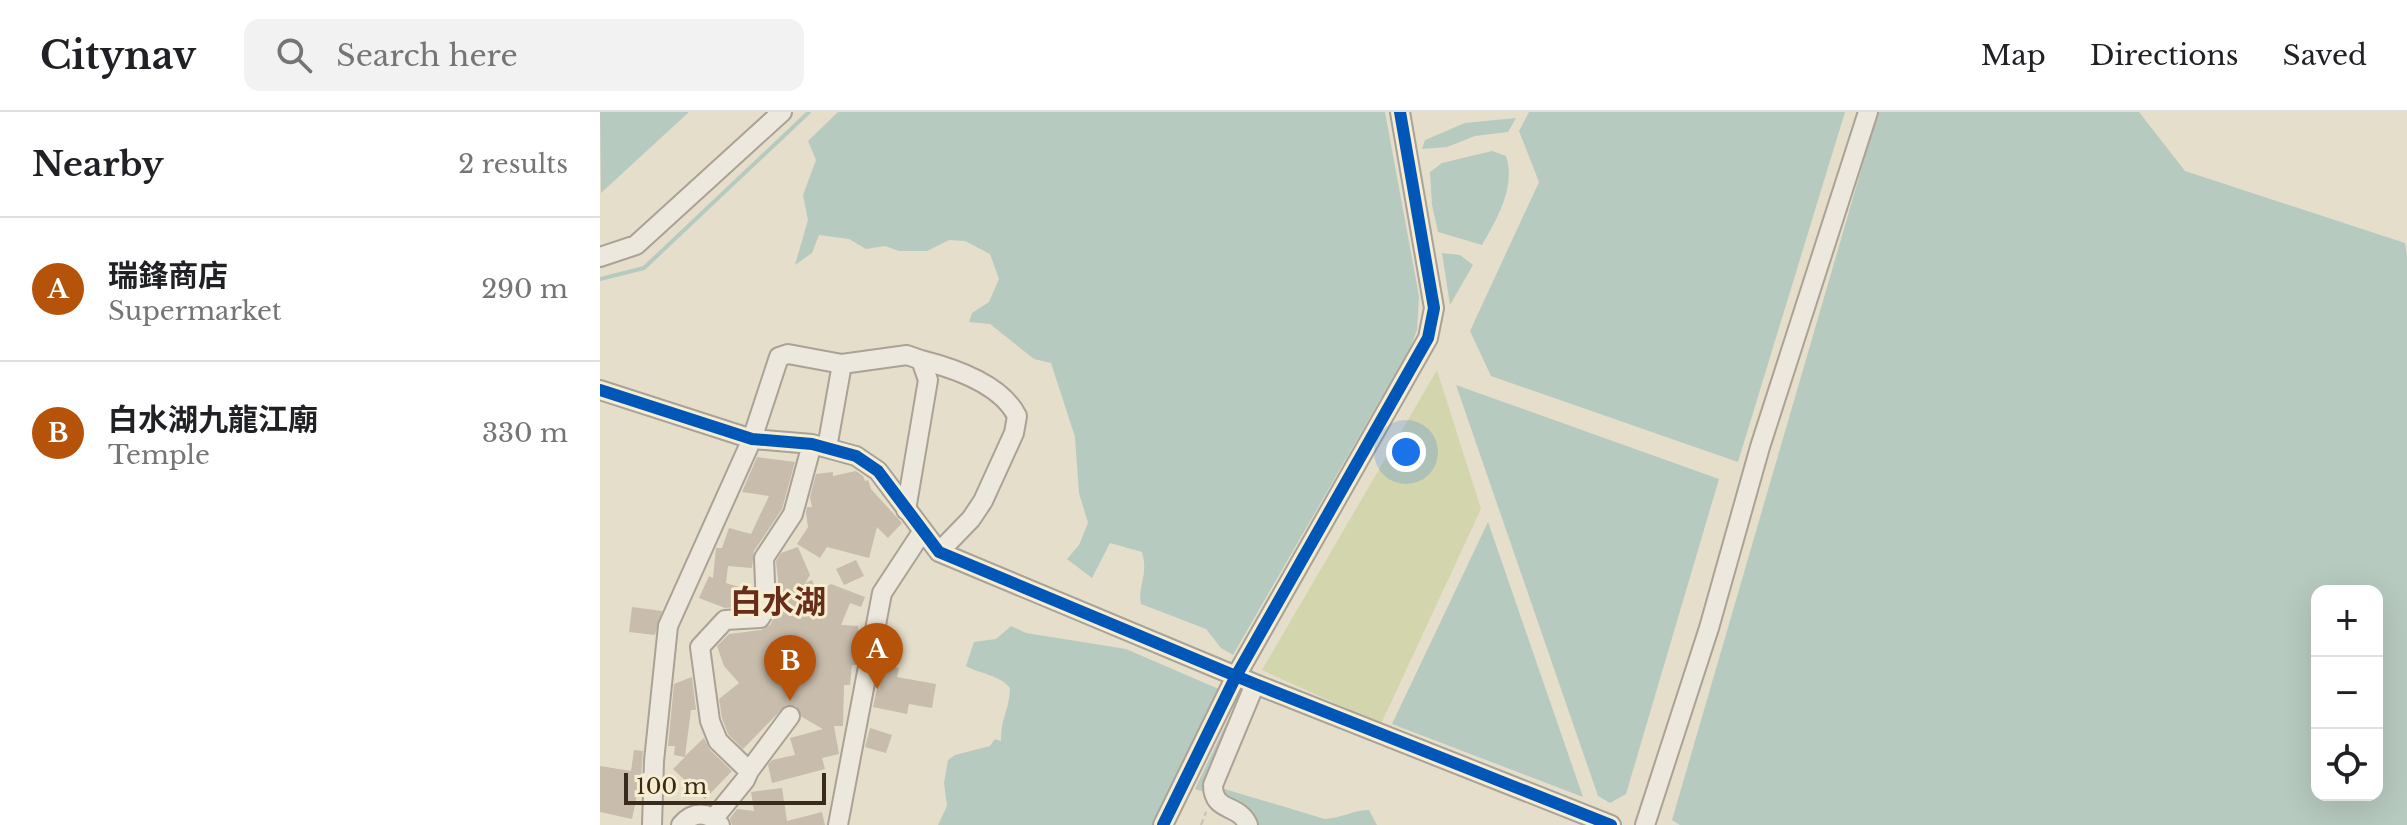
<!DOCTYPE html>
<html lang="en">
<head>
<meta charset="utf-8">
<style>
	body { margin:0; font-family:"Libre Baskerville","Noto Sans TC",serif; background:#f2f2f2; color:#202124 }
	.controls { position:absolute; right:24px; bottom:24px; display:grid; overflow:hidden; border-radius:16px; box-shadow:0 8px 32px #0002 }
	.controls button { width:72px; height:72px; display:grid; place-items:center; padding:0; border:0; border-bottom:2px solid #e0e0e0; background:#fff; color:#202124; font:40px sans-serif }
	.scale { position:absolute; left:24px; bottom:20px; width:202px; box-sizing:border-box; padding-left:8px; border:4px solid #382b1c; border-top:0; font-size:22px; line-height:28px; white-space:nowrap; color:#382b1c; -webkit-text-stroke:6px #f7edd0; paint-order:stroke }
	.you { position:absolute; left:806px; top:340px; width:28px; height:28px; margin:-20px; border:6px solid #fff; border-radius:50%; background:#1a73e8; box-shadow:0 0 0 12px #1a73e833 }
	.badge { display:grid; place-items:center; width:52px; height:52px; border-radius:50%; background:#b45309; color:#fff; font-size:26px; font-weight:700 }
	.pin { position:absolute; translate:-50% -66px; filter:drop-shadow(0 2px 4px #0008) }
	.pin::after { content:''; position:absolute; top:42px; width:28px; height:24px; background:inherit; clip-path:polygon(0 0,100% 0,50% 100%) }
	.list { margin:0; padding:0; list-style:none }
	h2 { display:flex; justify-content:space-between; align-items:center; height:104px; margin:0; padding:0 32px; font-size:34px }
	h2 small { font-size:26px; font-weight:400; color:#757577 }
	.list li { display:grid; grid-template-columns:52px 1fr auto; gap:24px; align-items:center; box-sizing:border-box; height:144px; padding:0 32px; border-top:2px solid #e0e0e0 }
	.list b { display:block; font-size:30px; white-space:nowrap }
	.list p { margin:0; font-size:26px; white-space:nowrap; color:#757577 }
	.list em { font-size:26px; font-style:normal; color:#757577 }
	.icon { flex:none; width:44px; height:44px; fill:none; stroke:currentColor; stroke-width:2; stroke-linecap:round; stroke-linejoin:round }
	.map { position:relative; flex:none; width:1807px; height:713px; overflow:hidden }
	header { display:flex; align-items:center; gap:48px; box-sizing:border-box; height:112px; padding:0 40px; background:#fff; border-bottom:2px solid #e0e0e0 }
	header strong { font-size:38px }
	nav { display:flex; gap:44px; margin-inline-start:auto; font-size:28px }
	.search { width:560px; height:72px; background:#f2f2f2; display:flex; align-items:center; gap:20px; box-sizing:border-box; padding:0 28px; border-radius:16px; color:#757577; font-size:30px }
	main { display:flex }
	aside { flex:1; background:#fff }
	.map>svg:first-child { display:block }
	.green { fill:#d3d5ad }
	.water { fill:#b7cabf; fill-rule:evenodd }
	.lines { fill:none; stroke-linecap:round; stroke-linejoin:round }
	.stream { stroke:#b7cabf; stroke-width:4 }
	.building { fill:#c8bcac }
	.minor-casing { stroke:#aaa294; stroke-width:22 }
	.path { stroke:#c5bfb4; stroke-width:2; stroke-dasharray:6 4; stroke-linecap:butt }
	.minor { stroke:#ede8dd; stroke-width:18 }
	.cycleway-casing { stroke:#f7edd0; stroke-width:17 }
	.cycleway { stroke:#0057b8; stroke-width:12 }
	.labels { text-anchor:middle; stroke-width:6; stroke-linejoin:round; paint-order:stroke }
	.quarter-label { font-size:32px; font-weight:bold; fill:#672d1a; stroke:#f7edd0 }
</style>
</head>
<body>
<header>
<strong>Citynav</strong>
<div class="search"><svg class="icon" aria-label="search" viewBox="0 0 24 24"><circle cx="10" cy="10" r="6"/><path d="M15 15l6 6"/></svg>Search here</div>
<nav><a>Map</a><a>Directions</a><a>Saved</a></nav>
</header>
<main>
<aside>
<h2>Nearby<small>2 results</small></h2>
<ul class="list">
<li><span class="badge">A</span><div><b>瑞鋒商店</b><p>Supermarket</p></div><em>290 m</em></li>
<li><span class="badge">B</span><div><b>白水湖九龍江廟</b><p>Temple</p></div><em>330 m</em></li>
</ul>
</aside>
<div class="map">
<svg width="1807" height="713" viewBox="0 0 1807 713">
	<rect width="100%" height="100%" fill="#e5decb"/>
	<path class="green" d="M837 258 881 397 781 612 662 558Z"/>
	<path class="water" d="M0 0H89L1 81Z
		M238 0H785L819 184 817 218 811 234 633 543 621 536 606 517 541 492C537 474 549 464 542 440L510 431 492 466 467 447 479 433 488 411 479 381 475 325 451 251 434 247 390 212 369 210 372 201 389 190 399 167 390 142 365 129 349 128 327 139H299L285 134 266 137 249 127 219 123 212 141 195 153 208 108 203 83 216 48 208 29Z
		M929 0H1245L1138 350 891 264 870 219 939 70 919 19Z
		M1278 0H1539L1585 59 1805 131 1807 144V713H1080L1072 708ZM1777 479V683H1717V479Z
		M916 6 908 20 875 24 847 35 822 37 825 28 865 11Z
		M892 39 906 44C916 75 897 107 882 133L838 120 832 93 830 60 842 51Z
		M842 141 860 143 873 153 850 193Z
		M856 273 1119 367 1026 682 1010 691 998 684Z
		M888 410 983 685 792 612Z
		M411 514 426 521 526 537 621 578 554 713H338L347 694 344 671 348 648 355 643 390 634 395 627 401 629C400 608 410 596 410 576 400 563 380 562 366 554L374 530 396 527Z
		M638 587 643 589 608 672 725 707C741 706 754 698 769 698L777 713H656L658 708C641 690 618 684 595 677Z"/>
	<g class="lines">
		<path class="stream" d="M0 167 44 156 209 0"/>
	</g>
	<path class="building" d="M157 345 195 350 182 397 154 439 152 456 128 454 126 471 153 479 154 493 125 496 99 486 109 464 113 466 116 436H122L129 416 151 422 169 384 142 380Z
		M256 359 263 364 265 369 268 368 271 377 302 411 288 426 277 415 269 446 227 435 220 446 197 432 208 415 206 401 207 395H212L210 385 216 362 233 360V364Z
		M198 435 210 463 205 471 212 468 217 481 231 472 265 485 261 495 250 491 241 513 258 514V533L256 553H252L250 573H244L243 614H234L239 642 222 646 225 657 172 671 168 653 172 648 195 643 190 626 223 617 202 605 196 594 186 593 143 637 128 622 122 606 119 587 139 571 124 554 117 534 129 522 161 518 170 513 177 501 178 487H180L176 449 181 441Z
		M256 448 264 464 244 473 236 457Z
		M32 495 62 499 55 523 29 520Z
		M282 553 299 556 297 565 336 572 332 596 309 592 307 602 273 595Z
		M92 565 96 598H91L85 644 104 626 110 638 132 659 105 687 73 657 85 645 74 643 75 634H68L74 572Z
		M270 616 292 623 286 641 265 635Z
		M34 638 43 639 40 678H38L32 707 0 700V654L31 659Z
		M182 676 187 709 222 700 225 713H132L130 706 137 697 154 699 151 680Z"/>
	<g class="lines">
		<g class="minor-casing">
			<path id="minor" d="M0 145 36 133 182 0
				M321 248C353 256 401 272 417 304L414 321 383 389 371 407 339 440
				M0 278 152 327 212 332 256 344 278 359 339 440 655 572 1011 713
				M227 336 242 252 307 243 321 248 328 268 306 398
				M149 659 190 604
				M114 706 145 668 149 659 118 629 110 609 100 535 125 508 160 506 166 496 164 446 193 402 212 332
				M52 713 54 649 68 514 152 327 179 245 188 242 242 252
				M81 713C93 699 108 699 120 713
				M238 713 282 481 322 420
				M563 713 636 564 828 226 834 196 800 0
				M648 713C639 691 613 701 613 673L655 572
				M1045 713 1109 516 1160 335 1268 0"/>
		</g>
		<path class="path" d="M601 713 606 700"/>
		<use href="#minor" class="minor"/>
		<g class="cycleway-casing">
			<path id="cycleway" d="M0 278 152 327 212 332 256 344 278 359 339 440 655 572 1011 713
				M563 713 636 564 828 226 834 196 800 0"/>
		</g>
		<use href="#cycleway" class="cycleway"/>
	</g>
	<g class="labels">
		<g class="quarter-label">
			<text x="178" y="501">白水湖</text>
		</g>
	</g>
</svg>
<div class="controls">
<button>+</button>
<button>−</button>
<button><svg class="icon" aria-label="locate" viewBox="0 0 24 24"><circle cx="12" cy="12" r="6"/><path d="M12 2v4M12 18v4M2 12h4M18 12h4"/></svg></button>
</div>
<div class="scale">100 m</div>
<div class="you"></div>
<div class="pin badge" style="left:277px;top:577px">A</div>
<div class="pin badge" style="left:190px;top:589px">B</div>
</div>
</main>
</body>
</html>
